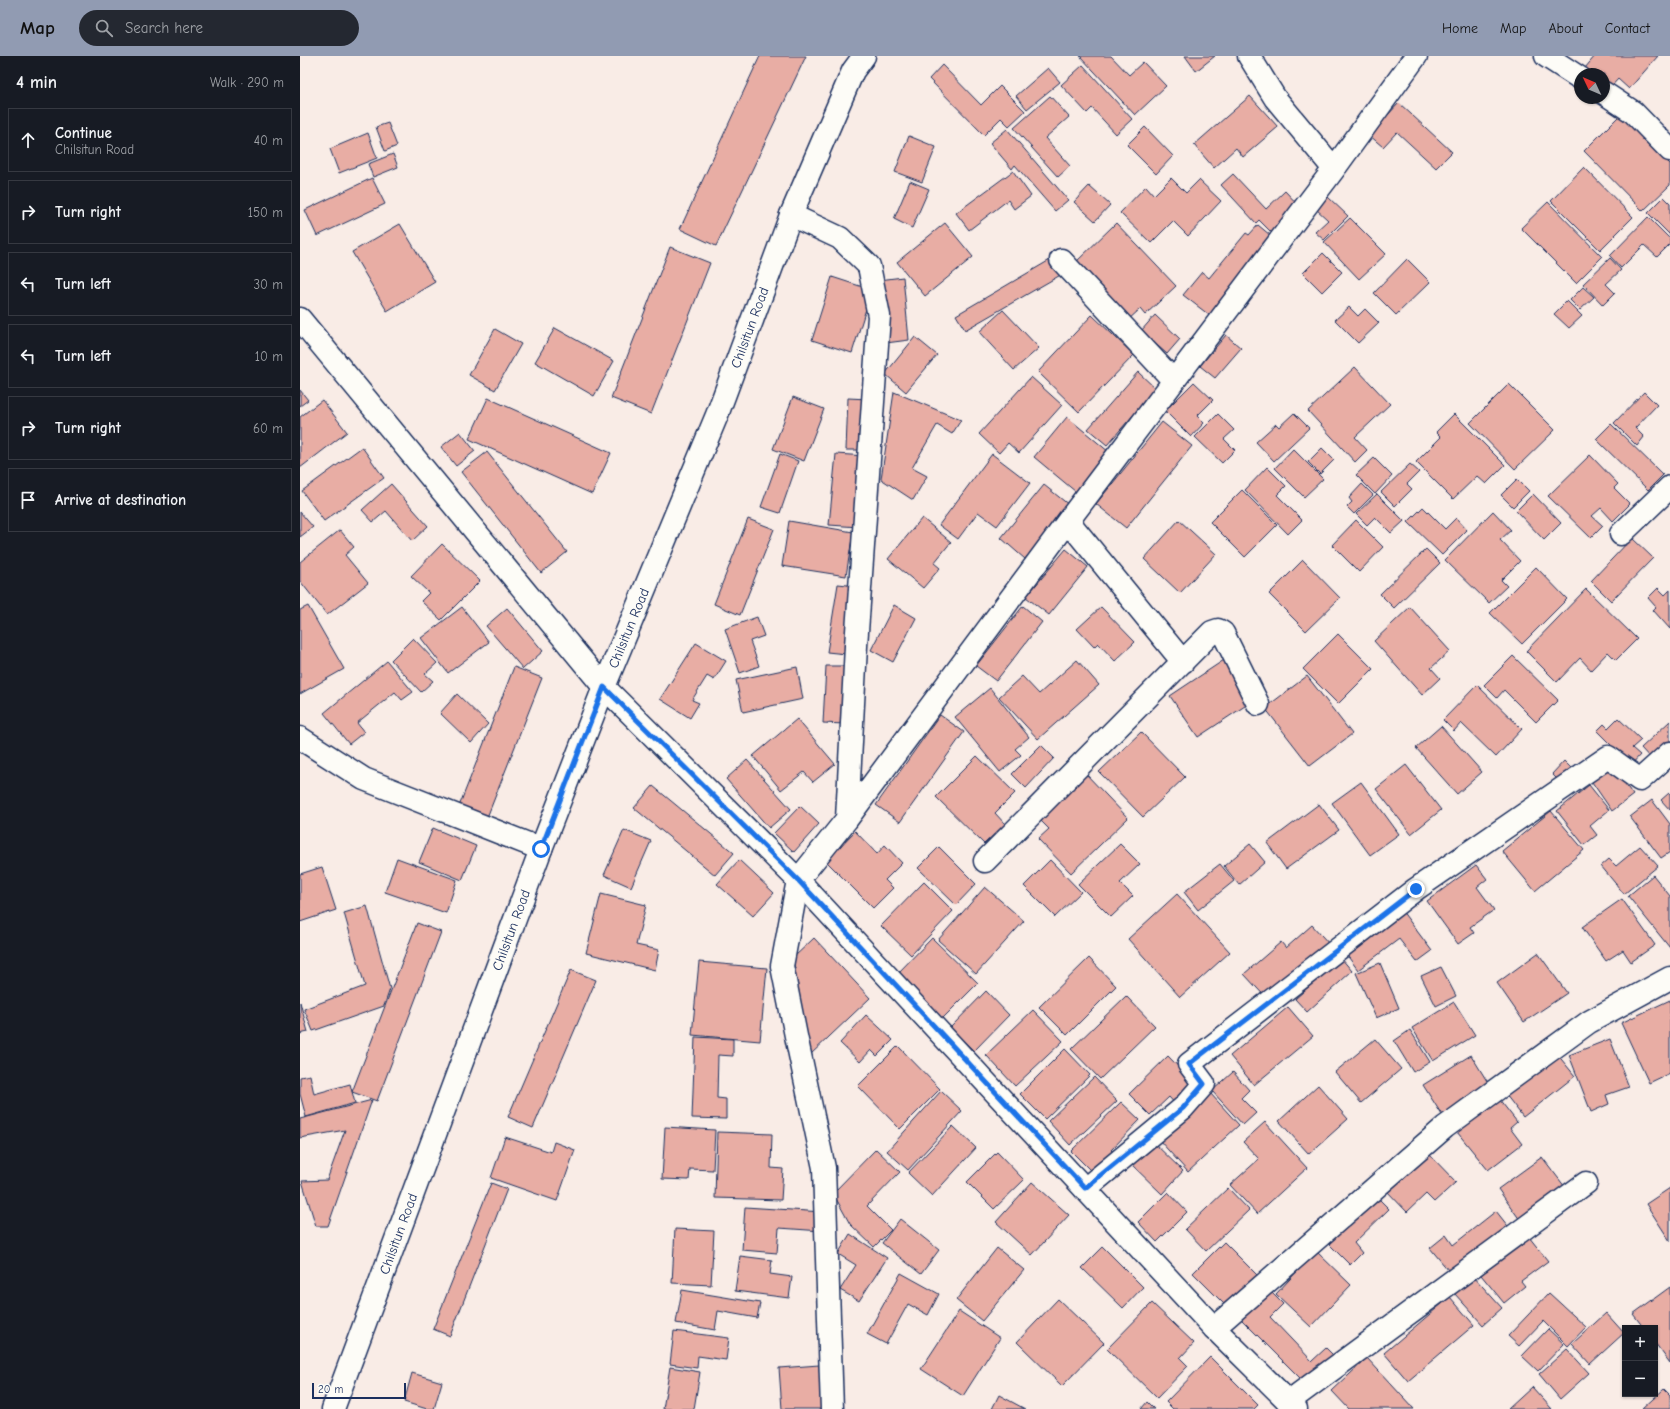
<!DOCTYPE html>
<html lang="en">
<head>
<meta charset="utf-8">
<style>
	body { margin:0; font-family:"Comic Neue",sans-serif; background:#242831; color:#f1f3f6 }
	.controls { position:absolute; right:12px; bottom:12px; display:grid; overflow:hidden; border-radius:0px; box-shadow:0 1px 3px #0004 }
	.controls button { width:36px; height:36px; display:grid; place-items:center; padding:0; border:0; border-bottom:1px solid #363941; background:#171b24; color:#f1f3f6; font:20px sans-serif }
	.compass { position:absolute; left:1274px; top:12px; width:36px; height:36px; border-radius:50%; background:#171b24; box-shadow:0 1px 3px #0004; rotate:314deg }
	.scale { position:absolute; left:12px; bottom:10px; width:94px; box-sizing:border-box; padding-left:4px; border:2px solid #1b2f5e; border-top:0; font-size:11px; line-height:14px; white-space:nowrap; color:#1b2f5e; -webkit-text-stroke:3px #fdfcf7; paint-order:stroke }
	.stop { position:absolute; width:12px; height:12px; margin:-9px; border:3px solid #1a73e8; border-radius:50%; background:#fff }
	.stop.end { background:#1a73e8; border-color:#fff; box-shadow:0 1px 4px #0008 }
	.list { margin:0; padding:0; list-style:none }
	h2 { display:flex; justify-content:space-between; align-items:center; height:52px; margin:0; padding:0 16px; font-size:17px }
	h2 small { font-size:13px; font-weight:400; color:#9ea1a6 }
	.list li { display:grid; grid-template-columns:26px 1fr auto; gap:12px; align-items:center; box-sizing:border-box; height:64px; margin:0 8px 8px; padding:0 8px; border:1px solid #363941; border-radius:0px }
	.list b { display:block; font-size:15px; white-space:nowrap }
	.list p { margin:0; font-size:13px; white-space:nowrap; color:#9ea1a6 }
	.list em { font-size:13px; font-style:normal; color:#9ea1a6 }
	.icon { flex:none; width:22px; height:22px; fill:none; stroke:currentColor; stroke-width:2; stroke-linecap:round; stroke-linejoin:round }
	.map { position:relative; flex:none; width:1370px; height:1353px; overflow:hidden }
	header { display:flex; align-items:center; gap:24px; box-sizing:border-box; height:56px; padding:0 20px; background:#919bb2; color:#111 }
	header strong { font-size:19px }
	nav { display:flex; gap:22px; margin-inline-start:auto; font-size:14px }
	.search { width:280px; height:36px; background:#242831; display:flex; align-items:center; gap:10px; box-sizing:border-box; padding:0 14px; border-radius:22px; color:#9ea1a6; font-size:15px }
	main { display:flex }
	aside { flex:1; background:#171b24 }
	.map>svg:first-child { display:block }
	.building { fill:#e8ada4; stroke:#1b2f5e }
	.lines { fill:none; stroke-linecap:round; stroke-linejoin:round }
	.street-casing { stroke:#1b2f5e; stroke-width:25 }
	.secondary-casing { stroke:#1b2f5e; stroke-width:25 }
	.street { stroke:#fdfcf7; stroke-width:22 }
	.secondary { stroke:#fdfcf7; stroke-width:22 }
	.route { stroke:#1a73e8; stroke-width:5 }
	.labels { text-anchor:middle; stroke-width:3.5; stroke-linejoin:round; paint-order:stroke }
	.street-label { font-size:14px; fill:#1b2f5e; stroke:#fdfcf7 }
</style>
</head>
<body>
<header>
<strong>Map</strong>
<div class="search"><svg class="icon" aria-label="search" viewBox="0 0 24 24"><circle cx="10" cy="10" r="6"/><path d="M15 15l6 6"/></svg>Search here</div>
<nav><a>Home</a><a>Map</a><a>About</a><a>Contact</a></nav>
</header>
<main>
<aside>
<h2>4 min<small>Walk · 290 m</small></h2>
<ul class="list">
<li><svg class="icon" aria-label="ahead" viewBox="0 0 24 24"><path d="M12 20V5M6 11l6-6 6 6"/></svg><div><b>Continue</b><p>Chilsitun Road</p></div><em>40 m</em></li>
<li><svg class="icon" aria-label="right" viewBox="0 0 24 24"><path d="M7 20v-9h11M14 6l5 5-5 5"/></svg><div><b>Turn right</b></div><em>150 m</em></li>
<li><svg class="icon" aria-label="left" viewBox="0 0 24 24"><path d="M17 20v-9H6M10 6l-5 5 5 5"/></svg><div><b>Turn left</b></div><em>30 m</em></li>
<li><svg class="icon" aria-label="left" viewBox="0 0 24 24"><path d="M17 20v-9H6M10 6l-5 5 5 5"/></svg><div><b>Turn left</b></div><em>10 m</em></li>
<li><svg class="icon" aria-label="right" viewBox="0 0 24 24"><path d="M7 20v-9h11M14 6l5 5-5 5"/></svg><div><b>Turn right</b></div><em>60 m</em></li>
<li><svg class="icon" aria-label="arrive" viewBox="0 0 24 24"><path d="M6 21V4h12l-3 4 3 4H6"/></svg><div><b>Arrive at destination</b></div></li>
</ul>
</aside>
<div class="map">
<svg width="1370" height="1353" viewBox="0 0 1370 1353">
	<rect width="100%" height="100%" fill="#f9ece6"/>
	<filter id="ink" filterUnits="userSpaceOnUse"><feTurbulence type="fractalNoise" baseFrequency=".025" numOctaves="2"/><feDisplacementMap in="SourceGraphic" scale="8" xChannelSelector="R" yChannelSelector="G"/><feConvolveMatrix kernelMatrix="1 2 1 2 8 2 1 2 1" color-interpolation-filters="sRGB"/></filter>
	<g filter="url(#ink)">
		<path class="building" d="M460 0H506L416 190 380 173Z
			M780 0H811L829 19 843 6 866 30 835 59Z
			M885 0H915L896 15Z
			M1295 0H1358L1329 33 1318 23 1309 33 1304 28V18H1292L1285 12Z
			M642 9 681 49 700 30 725 55 709 70 701 62 684 79 629 23Z
			M783 9 832 63 816 78 792 52 787 57 761 29Z
			M748 12 760 26 727 53 716 40Z
			M750 40 769 61 745 82 770 110 758 121 714 72Z
			M950 40 978 71 943 101 936 92 914 112 894 89Z
			M1099 47 1152 96 1136 112 1097 76 1083 91 1069 79Z
			M1321 58 1370 108V129L1343 155 1284 95Z
			M88 67 97 90 85 95 76 71Z
			M845 71 873 100 856 118 827 89Z
			M707 73 768 144 755 155 715 109 712 113 690 87Z
			M68 77 77 102 39 117 30 93Z
			M609 80 636 91 622 126 595 116Z
			M93 98 98 111 73 121 68 108Z
			M1284 111 1333 161 1300 194 1251 145Z
			M713 115 731 140 714 153 708 144 669 174 656 157Z
			M933 118 966 153 985 135 1001 152 973 178 959 164 956 167 921 129Z
			M72 122 85 148 17 180 5 154Z
			M871 122 886 137 899 124 921 145 888 180 873 165 851 187 820 157 846 130 854 139Z
			M610 125 629 133 612 172 594 163Z
			M789 130 810 149 795 165 774 146Z
			M1028 141 1048 160 1024 184 1015 176 1028 164 1016 153Z
			M1364 141 1370 147V179L1348 157Z
			M1248 146 1302 201 1276 227 1221 172Z
			M1348 161 1370 183V188L1357 201 1344 189 1321 212 1310 200Z
			M1050 162 1086 198 1059 223 1024 186Z
			M645 167 673 201 625 240 597 206Z
			M816 167 876 230 845 259 840 253 827 265 773 209Z
			M100 168 135 226 87 255 52 196Z
			M958 169 976 184 913 262 883 239 902 216 909 222 946 177 949 179Z
			M370 191 410 207 351 358 311 342Z
			M1023 197 1042 216 1022 236 1003 217Z
			M755 201 764 217 665 274 656 259Z
			M1310 202 1321 214 1306 228 1315 237 1303 249 1283 228Z
			M1107 203 1130 226 1096 259 1074 237Z
			M532 221 572 234 552 297 512 284Z
			M603 221 609 284 586 287 579 224Z
			M1283 231 1294 241 1280 254 1270 244Z
			M1267 245 1282 260 1269 272 1254 258Z
			M1049 251 1058 260 1065 253 1079 267 1058 287 1035 264Z
			M703 254 739 292 714 314 679 276Z
			M792 259 834 299 779 356 738 316Z
			M855 259 880 283 867 298 841 275Z
			M255 272 314 305 294 340 235 306Z
			M195 273 221 288 195 334 169 319Z
			M926 279 941 292 915 322 900 310Z
			M615 281 637 299 606 336 585 318Z
			M1055 311 1090 348 1055 381 1067 394 1055 406 1008 355Z
			M838 316 856 333 807 389 788 373Z
			M731 321 762 349 719 397 708 387 699 397 679 378Z
			M894 326 913 344 897 360 904 367 891 381 865 355Z
			M1209 328 1255 374 1215 413 1170 367Z
			M0 334 8 344 0 350Z
			M594 336 661 364 652 378 637 369 612 412 627 420 613 444 581 423Z
			M1344 336 1357 349 1335 372 1344 381 1337 390 1314 367Z
			M493 341 524 353 504 405 473 393Z
			M188 342 311 397 292 438 169 383Z
			M548 342 568 343 566 394H546Z
			M22 344 47 376 0 412V361Z
			M994 357 1009 372 974 405 956 386 976 368 979 371Z
			M918 358 934 374 924 383 935 394 922 407 895 381Z
			M1154 358 1205 409 1186 428 1177 420 1153 443 1116 406 1141 381 1136 376Z
			M767 361 809 396 776 436 734 401Z
			M862 366 892 390 826 472 796 448Z
			M1311 368 1363 419 1348 434 1296 383Z
			M160 376 175 395 156 410 141 391Z
			M62 391 84 422 24 465 2 435Z
			M1022 392 1034 404 1020 418 1008 406Z
			M993 393 1023 423 1004 441 975 412Z
			M187 396 267 496 241 517 161 416Z
			M480 398 498 405 480 457 461 451Z
			M536 398 565 400 559 471 529 469Z
			M692 398 730 427 697 470 678 456 658 483 639 469Z
			M1290 399 1318 428 1314 432 1330 448 1313 465 1301 452 1292 460 1303 470 1291 482 1248 440Z
			M1074 402 1092 420 1075 438 1056 419Z
			M1110 408 1119 416 1107 428 1112 433 1095 450 1081 436Z
			M967 411 986 430 977 439 1002 464 988 478 945 434Z
			M1217 423 1229 435 1213 451 1201 439Z
			M91 428 128 470 112 485 86 455 73 466 62 454Z
			M1062 428 1073 439 1054 458 1047 451 1052 446 1049 442Z
			M744 429 769 449 725 503 701 482Z
			M942 434 977 469 945 501 910 466Z
			M1077 438 1104 465 1091 477 1075 461 1067 469 1056 458Z
			M1233 438 1261 467 1244 484 1216 455Z
			M1123 451 1145 473 1156 462 1167 474 1142 499 1108 466Z
			M1193 455 1211 474 1200 484 1220 505 1201 524 1207 530 1189 547 1145 504Z
			M0 456 13 471 0 481Z
			M622 462 651 486 634 507 640 512 623 532 588 503Z
			M448 463 474 473 440 559 414 548Z
			M879 464 916 498 880 537 844 503Z
			M1056 464 1083 491 1059 516 1032 489Z
			M489 465 553 476 546 520 482 510Z
			M40 474 54 491 45 499 68 527 27 559 0 525V506Z
			M1332 482 1353 502 1311 545 1291 525Z
			M142 488 180 525 141 564 121 545 129 537 111 520Z
			M766 493 788 511 749 559 726 541Z
			M1126 493 1140 507 1094 552 1080 538Z
			M1003 504 1040 542 1006 575 969 538Z
			M1236 511 1267 543 1222 588 1190 557Z
			M538 528 557 530 546 598 527 596Z
			M1358 532 1365 539 1370 534V573L1353 554 1356 551 1348 542Z
			M1286 533 1337 583 1316 604 1308 596 1291 614 1280 602 1257 626 1226 595Z
			M594 549 616 562 593 606 571 594Z
			M8 550 44 613 0 638V554Z
			M723 550 742 566 696 625 676 610Z
			M162 551 189 586 148 617 121 582Z
			M801 551 835 586 815 605 798 587 794 591 777 573Z
			M1110 551 1150 595 1131 612 1140 622 1122 639 1074 585Z
			M207 552 243 595 223 613 186 570Z
			M457 561 464 580 450 585 459 610 440 617 425 573Z
			M1038 578 1073 613 1038 648 1003 613Z
			M113 582 137 607 125 618 133 625 121 636 91 604Z
			M396 587 426 605 414 624 407 620 392 644 399 647 390 662 360 643Z
			M1213 600 1258 644 1236 666 1204 634 1197 642 1184 629Z
			M777 604 799 629 738 683 699 641 722 620 739 638Z
			M924 604 951 646 898 681 870 640Z
			M87 605 113 636 102 644 95 636 57 667 64 676 49 688 24 657Z
			M526 610H547L544 668 523 667Z
			M214 611 242 622 186 764 158 753Z
			M497 611 503 643 443 656 436 624Z
			M1007 620 1052 678 1010 710 965 652Z
			M1177 629 1222 673 1196 701 1161 667 1154 675 1143 664Z
			M690 632 729 681 715 693 721 699 700 716 655 661Z
			M157 638 188 668 171 687 140 657Z
			M640 659 664 676 600 766 576 749Z
			M1318 662 1341 684 1332 692 1340 699 1331 709 1297 675 1304 668 1308 672Z
			M497 663 535 708 513 726 504 716 481 734 453 700Z
			M1370 665V685L1351 703 1341 692Z
			M1141 670 1182 716 1157 738 1116 692Z
			M841 676 885 721 843 761 799 716Z
			M741 689 754 702 726 732 712 718Z
			M677 700 715 737 695 757 705 768 684 788 636 741Z
			M447 704 491 753 469 772 426 723Z
			M1264 705 1272 713 1260 726 1252 718Z
			M1106 709 1141 754 1111 778 1076 733Z
			M1313 711 1333 739 1312 755 1292 726Z
			M785 717 828 762 771 817 738 783 749 773 738 762Z
			M1061 726 1099 778 1070 799 1032 747Z
			M1289 729 1309 754 1290 770 1297 779 1284 789 1257 755Z
			M353 730 434 797 415 819 334 752Z
			M1369 737 1370 738V754L1361 744Z
			M1352 744 1370 768V796L1361 802 1330 761Z
			M1019 748 1039 774 986 813 967 787Z
			M500 750 519 768 494 796 474 777Z
			M1251 755 1284 794 1235 835 1202 795Z
			M133 772 176 790 162 824 119 806Z
			M324 774 351 785 331 831 304 819Z
			M555 775 577 798 585 789 602 807 585 824 593 832 573 852 526 805Z
			M820 788 840 808 820 827 833 840 811 861 778 828Z
			M950 788 965 806 939 829 924 810Z
			M1340 790 1358 810 1324 838 1301 810 1309 803 1316 810Z
			M639 791 676 828 656 849 618 812Z
			M97 802 157 824 146 857 85 836Z
			M439 804 474 837 453 860 417 828Z
			M750 804 781 836 755 861 724 830Z
			M920 808 934 825 898 854 884 836Z
			M1176 809 1187 823 1177 831 1194 854 1170 871 1174 877 1158 888 1127 845Z
			M22 811 36 854 0 866V818Z
			M1353 819 1370 840V892L1328 840Z
			M624 826 653 855 611 899 581 870Z
			M685 831 724 865 676 918 638 884Z
			M301 838 346 849 336 889 359 894 355 914 286 897Z
			M877 838 930 896 880 941 828 883Z
			M1322 843 1355 889 1331 906 1323 894 1306 905 1282 871Z
			M67 850 90 933 84 950 13 975 4 953 65 930 44 857Z
			M1102 855 1132 895 1117 906 1099 883 1058 914 1046 898Z
			M117 867 141 876 77 1045 52 1036Z
			M1012 869 1031 890 969 945 944 918 981 886 986 892Z
			M514 882 570 942 510 999 493 902Z
			M632 882 678 927 642 963 596 919Z
			M1238 897 1267 937 1224 966 1197 927Z
			M789 902 816 930 767 979 739 951Z
			M1041 902 1052 915 1007 956 995 943Z
			M399 906 467 912 460 985 392 979Z
			M1080 907 1099 952 1076 962 1056 917Z
			M1141 911 1156 940 1136 950 1121 920Z
			M271 914 296 924 233 1072 208 1061Z
			M686 935 709 959 674 995 650 972Z
			M826 940 855 970 800 1023 771 993Z
			M1370 944V1017L1349 1027 1321 967Z
			M0 946 8 976 0 978Z
			M1154 946 1175 979 1133 1005 1112 972Z
			M988 951 1013 980 954 1029 930 1000Z
			M733 954 763 985 715 1030 686 999Z
			M566 959 593 984 577 1000 571 994 560 1006 540 987Z
			M1110 974 1130 1006 1113 1016 1094 985Z
			M395 981 433 983V1000L418 999 417 1042 426 1043V1063L392 1062Z
			M1075 983 1101 1013 1061 1047 1035 1016Z
			M1310 983 1329 1031 1306 1039 1309 1048 1291 1056 1269 999Z
			M598 990 640 1033 600 1073 558 1030Z
			M765 993 790 1019 745 1063 720 1038Z
			M1257 998 1275 1020 1223 1061 1206 1039Z
			M1171 999 1190 1030 1142 1059 1123 1029Z
			M868 1000 897 1030 877 1050 869 1041 850 1059 829 1038Z
			M933 1016 949 1034 941 1042 956 1057 943 1069 912 1035Z
			M10 1019 14 1038 50 1028 55 1047 6 1061 0 1038V1021Z
			M794 1021 817 1045 770 1089 748 1065Z
			M1018 1029 1048 1063 1009 1098 979 1065Z
			M641 1035 662 1055 608 1114 587 1095Z
			M910 1037 939 1069 888 1116 859 1084Z
			M1199 1043 1217 1066 1210 1072 1222 1088 1188 1114 1157 1076Z
			M72 1044 28 1170H16L2 1125 27 1124 45 1074 0 1082V1063Z
			M821 1046 840 1064 811 1094 817 1100 796 1120 771 1095Z
			M965 1066 1007 1112 957 1158 930 1129 959 1103 943 1086Z
			M653 1070 676 1092 632 1140 608 1117Z
			M365 1071 415 1074 413 1114 390 1113 389 1124 362 1123Z
			M417 1076 472 1078 471 1112 483 1113 481 1144 415 1142Z
			M205 1081 251 1096 254 1086 275 1094 257 1145 191 1122Z
			M851 1084 883 1115 862 1138 830 1107Z
			M576 1093 600 1116 567 1150 591 1174 574 1191 550 1168 533 1137Z
			M697 1096 724 1124 694 1153 667 1126Z
			M1127 1096 1156 1126 1134 1146 1126 1138 1107 1156 1086 1134Z
			M1242 1101 1265 1131 1220 1164 1198 1133Z
			M732 1126 769 1159 732 1199 696 1166Z
			M191 1127 207 1133 150 1280 133 1273Z
			M928 1132 949 1154 906 1195 885 1173Z
			M1370 1132V1185L1346 1148Z
			M868 1136 887 1156 857 1186 838 1166Z
			M1077 1141 1089 1153 1054 1187 1062 1197 1050 1209 1029 1188Z
			M445 1151 523 1156 522 1175 479 1172 477 1197 442 1194Z
			M1196 1155 1211 1174 1153 1220 1130 1192 1146 1179 1153 1189Z
			M600 1163 639 1194 621 1218 582 1187Z
			M375 1173 414 1175 411 1229 372 1227Z
			M550 1178 587 1202 559 1245 540 1234 556 1209 538 1198Z
			M1229 1181 1248 1205 1221 1225 1225 1230 1204 1247 1181 1219Z
			M924 1186 958 1220 928 1252 893 1217Z
			M803 1191 843 1231 823 1252 782 1212Z
			M697 1192 724 1214 682 1265 656 1244Z
			M1016 1195 1051 1229 1011 1271 976 1238Z
			M440 1200 472 1204 470 1218 492 1221 489 1242 435 1235Z
			M601 1217 639 1238 628 1259 608 1248 586 1288 567 1278Z
			M1173 1220 1202 1252 1183 1269 1154 1237Z
			M1370 1231V1307L1355 1287V1272H1344L1333 1258Z
			M382 1234 460 1247 457 1262 418 1255 415 1274 376 1267Z
			M970 1235 983 1248 970 1261 1012 1305 1026 1292 1036 1302 1008 1330 941 1263Z
			M1249 1237 1286 1271 1268 1290 1243 1265 1219 1290 1208 1280Z
			M1150 1241 1174 1269 1108 1325 1084 1297Z
			M758 1243 804 1287 762 1330 717 1286Z
			M852 1247 894 1287 880 1302 888 1310 857 1342 807 1293Z
			M659 1255 700 1282 663 1340 621 1313Z
			M1306 1257 1324 1277 1290 1308 1272 1288Z
			M1248 1273 1264 1288 1238 1315 1222 1300Z
			M374 1275 429 1282 426 1304 398 1300 397 1312 370 1308Z
			M1267 1293 1289 1317 1260 1343 1239 1318Z
			M910 1301 958 1349 954 1353H873L866 1346Z
			M1067 1302 1114 1353H1049L1032 1335Z
			M519 1309 522 1353H482L479 1312Z
			M370 1311 400 1316 394 1353H363Z
			M112 1317 142 1326 134 1353H127L104 1346Z
			M1232 1331 1252 1353H1208Z
			M1364 1333 1370 1339V1353H1342Z
			M699 1339 725 1353H692Z
			M847 1346 854 1353H841Z"/>
		<g class="lines">
			<g class="street-casing">
				<path id="street" d="M949 0 975 42 1034 113
					M1246 0 1280 22
					M1304 37 1333 56 1370 94
					M491 159 540 182 569 210 579 260 556 590 547 763
					M761 204 874 325
					M768 465 883 606
					M1321 478 1370 431
					M0 682 64 723 241 793
					M685 805 912 576 918 574 923 577 958 648
					M785 1133 883 1052 904 1028 889 1008 1116 833 1308 701 1340 724 1370 697
					M914 1272 1145 1071 1289 966 1370 922
					M988 1346 1286 1127
					M532 1353 524 1112 496 980 482 910 498 824 547 763 768 465 1034 113 1116 0"/>
			</g>
			<g class="secondary-casing">
				<g id="secondary">
					<path d="M0 263 304 631 498 824 914 1272 996 1353"/>
					<path id="s1" d="M33 1353 241 793 304 631 417 359 491 159 553 15 564 0"/>
				</g>
			</g>
			<use href="#street" class="street"/>
			<use href="#secondary" class="secondary"/>
		</g>
	</g>
	<g class="lines" filter="url(#ink)">
		<path class="route" d="M241 793 304 631 498 824 785 1132 883 1052 904 1028 889 1008 1116 833"/>
	</g>
	<g class="labels">
		<g class="street-label">
			<text dy="5" stroke="none"><textPath href="#s1" startOffset="1159">Chilsitun Road</textPath></text>
			<text dy="5" stroke="none"><textPath href="#s1" startOffset="835">Chilsitun Road</textPath></text>
			<text dy="5" stroke="none"><textPath href="#s1" startOffset="511">Chilsitun Road</textPath></text>
			<text dy="5" stroke="none"><textPath href="#s1" startOffset="187">Chilsitun Road</textPath></text>
		</g>
	</g>
</svg>
<div class="controls">
<button>+</button>
<button>−</button>
</div>
<svg class="compass" viewBox="-18 -18 36 36"><path d="M0-13l5 13h-10z" fill="#e53935"/><path d="M0 13l5-13h-10z" fill="#9ea1a6"/></svg>
<div class="scale">20 m</div>
<div class="stop" style="left:241px;top:793px"></div>
<div class="stop end" style="left:1116px;top:833px"></div>
</div>
</main>
</body>
</html>
